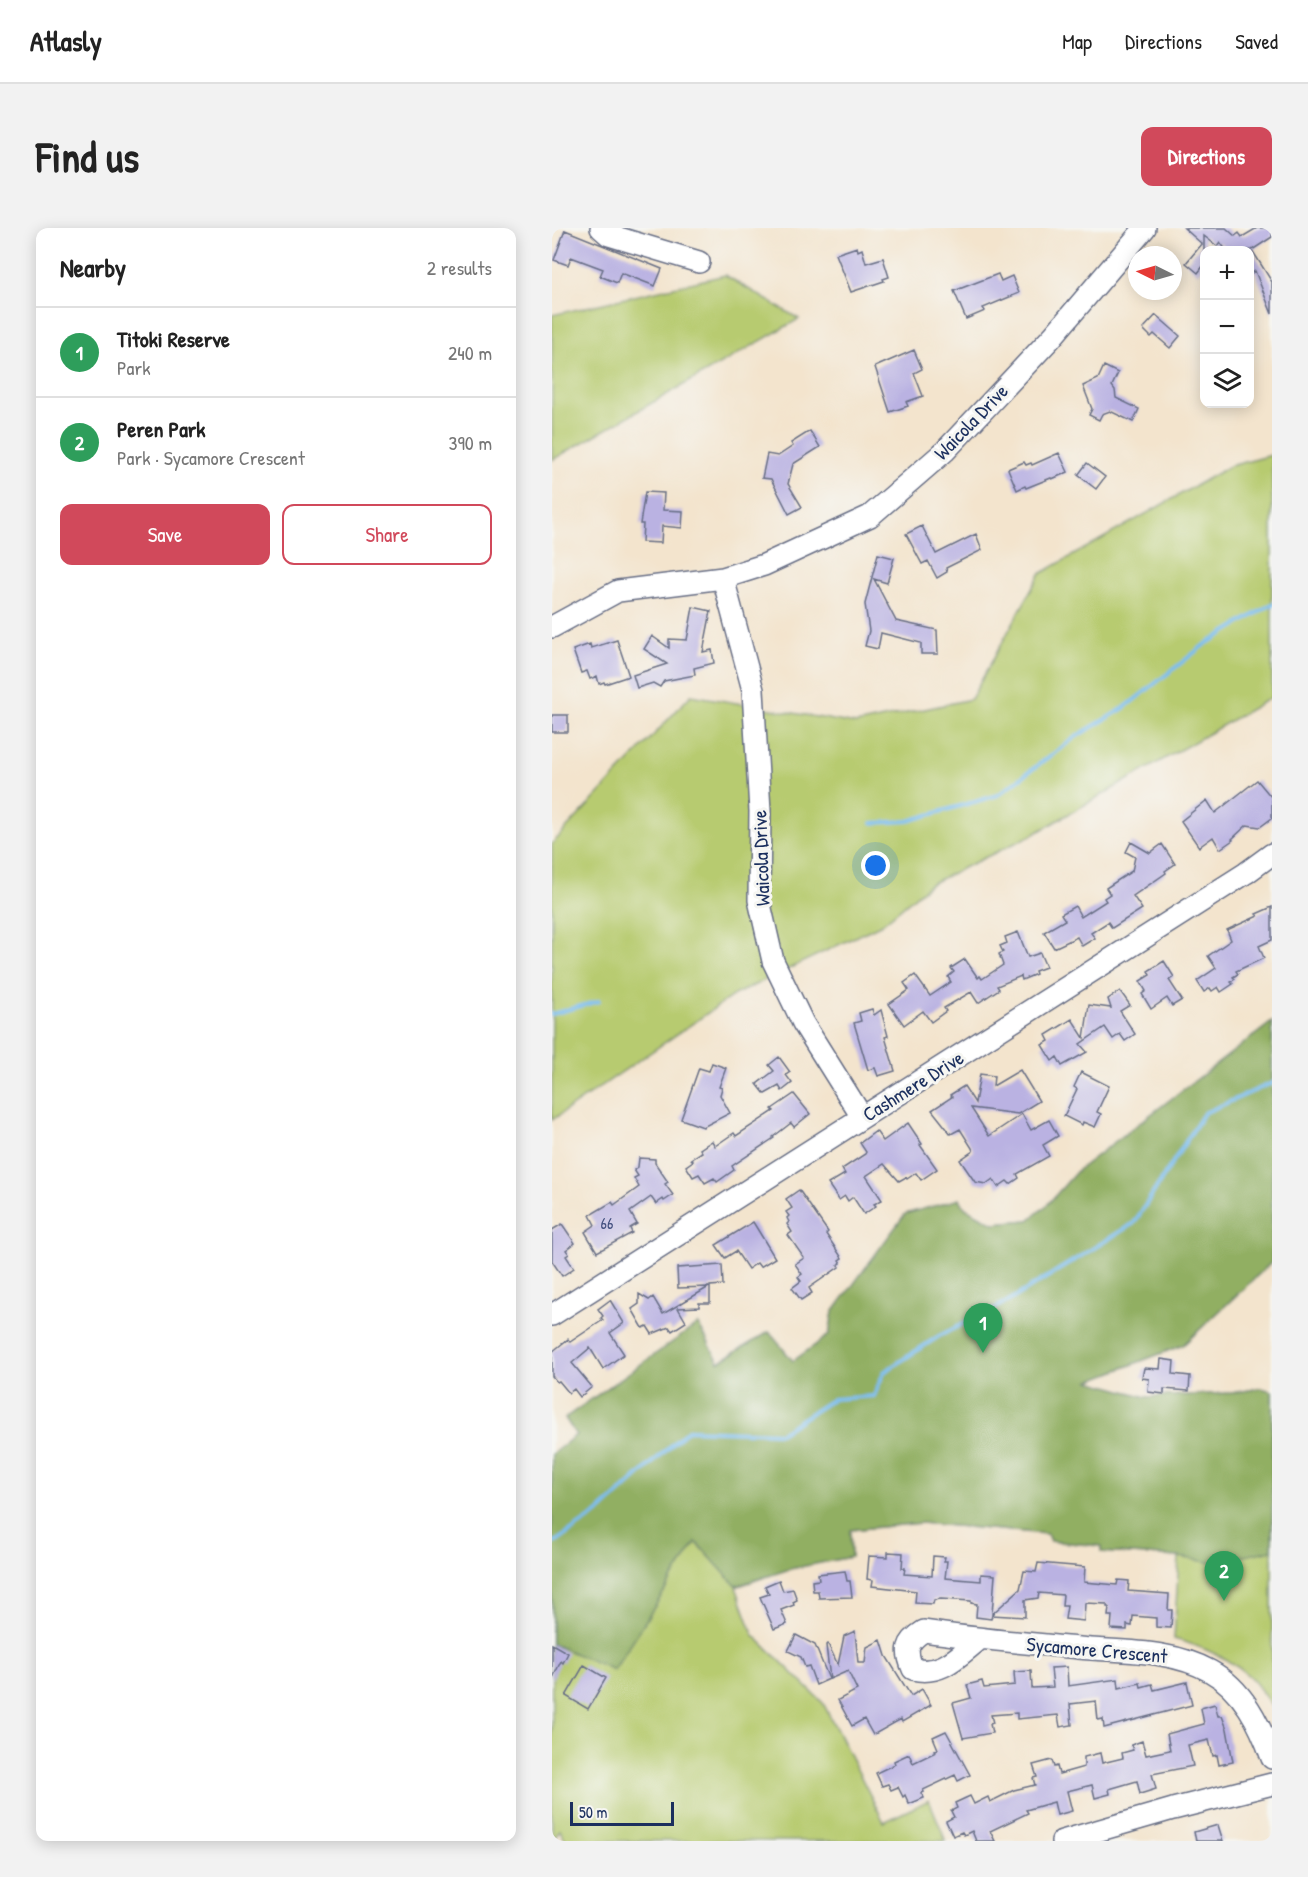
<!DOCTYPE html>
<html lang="en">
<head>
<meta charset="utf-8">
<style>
	body { margin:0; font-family:"Patrick Hand",sans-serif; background:#f2f2f2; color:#222 }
	.controls { position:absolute; right:18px; top:18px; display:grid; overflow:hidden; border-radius:12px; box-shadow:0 3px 15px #0003 }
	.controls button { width:54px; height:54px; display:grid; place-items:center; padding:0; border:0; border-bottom:2px solid #e0e0e0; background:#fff; color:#222; font:30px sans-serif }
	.compass { position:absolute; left:576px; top:18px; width:54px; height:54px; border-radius:50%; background:#fff; box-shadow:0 3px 15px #0003; rotate:275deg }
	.scale { position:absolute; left:18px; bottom:15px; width:104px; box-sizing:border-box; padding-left:6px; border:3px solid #1b2f5e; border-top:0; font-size:16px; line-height:21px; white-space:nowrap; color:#1b2f5e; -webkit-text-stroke:4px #f6f6f2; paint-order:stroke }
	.you { position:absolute; left:324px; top:638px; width:21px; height:21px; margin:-15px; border:4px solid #fff; border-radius:50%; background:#1a73e8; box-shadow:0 0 0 9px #1a73e833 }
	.badge { display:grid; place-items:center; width:39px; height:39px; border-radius:50%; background:#d1495b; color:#fff; font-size:20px; font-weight:700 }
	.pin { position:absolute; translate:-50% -50px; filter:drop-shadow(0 2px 3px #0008) }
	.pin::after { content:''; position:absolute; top:32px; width:21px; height:18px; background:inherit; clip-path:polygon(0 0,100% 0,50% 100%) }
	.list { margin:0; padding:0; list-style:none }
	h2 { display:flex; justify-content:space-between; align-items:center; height:78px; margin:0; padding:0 24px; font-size:26px }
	h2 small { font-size:20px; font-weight:400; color:#767676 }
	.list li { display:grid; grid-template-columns:39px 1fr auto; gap:18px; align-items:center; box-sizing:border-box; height:90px; padding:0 24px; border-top:2px solid #e0e0e0 }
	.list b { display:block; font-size:22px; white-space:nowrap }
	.list p { margin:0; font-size:20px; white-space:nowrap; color:#767676 }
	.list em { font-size:20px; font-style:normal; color:#767676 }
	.actions { display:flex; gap:12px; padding:18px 24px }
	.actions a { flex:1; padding:14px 0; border:2px solid #d1495b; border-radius:12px; text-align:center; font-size:21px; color:#d1495b }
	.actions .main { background:#d1495b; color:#fff }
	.icon { flex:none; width:33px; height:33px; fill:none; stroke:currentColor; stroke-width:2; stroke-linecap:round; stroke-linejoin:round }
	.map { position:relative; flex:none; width:720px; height:1613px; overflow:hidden; border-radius:12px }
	header { display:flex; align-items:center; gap:36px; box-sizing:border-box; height:84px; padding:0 30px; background:#fff; border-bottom:2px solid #e0e0e0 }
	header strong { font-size:28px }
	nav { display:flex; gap:33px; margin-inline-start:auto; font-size:21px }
	.intro { display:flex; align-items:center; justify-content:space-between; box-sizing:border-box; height:144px; padding:0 36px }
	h1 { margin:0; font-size:42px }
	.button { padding:15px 27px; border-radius:12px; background:#d1495b; color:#fff; font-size:21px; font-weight:700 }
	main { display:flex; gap:36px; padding:0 36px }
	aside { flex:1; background:#fff; border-radius:12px; box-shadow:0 3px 15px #0003 }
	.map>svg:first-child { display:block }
	.green { fill:#b7cb6f; stroke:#697d66; stroke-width:1.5 }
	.forest { fill:#91af62; stroke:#566f60; stroke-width:1.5 }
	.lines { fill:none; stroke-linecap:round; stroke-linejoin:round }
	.stream { stroke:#7cbef1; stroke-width:4 }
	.building { fill:#bab2e2 }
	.minor-casing { stroke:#676e85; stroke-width:24 }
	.minor { stroke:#fff; stroke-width:21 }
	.labels { text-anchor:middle; stroke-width:6; stroke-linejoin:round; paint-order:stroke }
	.number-label { font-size:16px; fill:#43507f }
	.street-label { font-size:20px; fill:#1b2f5e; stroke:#f6f6f2 }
</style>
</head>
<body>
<header>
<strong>Atlasly</strong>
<nav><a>Map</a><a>Directions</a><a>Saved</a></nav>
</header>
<div class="intro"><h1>Find us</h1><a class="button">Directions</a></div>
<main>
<aside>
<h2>Nearby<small>2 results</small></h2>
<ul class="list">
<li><span class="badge" style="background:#2e9e5b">1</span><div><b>Titoki Reserve</b><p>Park</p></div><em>240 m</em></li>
<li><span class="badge" style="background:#2e9e5b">2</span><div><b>Peren Park</b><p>Park · Sycamore Crescent</p></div><em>390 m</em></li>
</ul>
<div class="actions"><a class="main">Save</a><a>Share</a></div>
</aside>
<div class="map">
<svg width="720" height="1613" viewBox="0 0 720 1613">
	<rect width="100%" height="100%" fill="#f6f6f2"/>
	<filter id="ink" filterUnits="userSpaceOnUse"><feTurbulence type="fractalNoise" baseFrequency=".0167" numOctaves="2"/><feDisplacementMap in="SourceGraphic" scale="12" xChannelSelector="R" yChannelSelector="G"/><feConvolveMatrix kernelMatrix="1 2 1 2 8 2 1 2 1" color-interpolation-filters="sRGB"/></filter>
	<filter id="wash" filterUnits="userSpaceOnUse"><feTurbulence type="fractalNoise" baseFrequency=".008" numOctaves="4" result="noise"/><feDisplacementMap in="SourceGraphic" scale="24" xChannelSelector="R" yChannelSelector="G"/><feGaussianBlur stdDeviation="1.35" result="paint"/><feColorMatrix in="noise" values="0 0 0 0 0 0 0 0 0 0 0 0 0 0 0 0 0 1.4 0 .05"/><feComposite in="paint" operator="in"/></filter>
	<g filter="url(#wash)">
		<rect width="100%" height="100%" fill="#f3e4cd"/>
		<path class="green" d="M173 47 247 91 0 232V87Z
			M720 227V469L482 606 378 656 330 696 182 767 0 892V616L139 467 304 496 419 471 488 346 678 238Z
			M720 794V1034L631 1117 537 1153 594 1169 680 1165 709 1160 720 1163V1479C713 1469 706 1456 697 1448 676 1430 649 1418 622 1411L627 1329 549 1324V1318L498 1313 495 1306 369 1295 298 1302 299 1329 237 1341 184 1359 201 1406 271 1475 332 1594 377 1572 394 1613H14L8 1601 0 1613V1226L24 1207 13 1190 146 1096 167 1134 217 1104 241 1133 277 1107 281 1084 408 971 413 980 442 995 477 992 495 977 526 942Z"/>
		<path class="forest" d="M720 794V1034L631 1117 537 1153 594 1169 680 1165 709 1160 720 1163V1322L661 1335 627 1329 549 1324V1318L498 1313 495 1306 369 1295 298 1302 299 1329 238 1341 184 1358 144 1314 62 1442 0 1416V1226L24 1207 13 1190 146 1096 167 1134 217 1104 241 1133 277 1107 281 1084 353 986 408 971 413 980 442 995 477 992 495 977 526 942Z"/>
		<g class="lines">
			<path class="stream" d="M320 595 356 593 446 567 525 508 572 480 652 417 720 376
				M0 786 47 773
				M0 1316 46 1285 136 1202 228 1205 281 1171 322 1168 332 1144 387 1108 455 1074 582 995 652 885 720 855"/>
		</g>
		<g id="blocks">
			<path class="building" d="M632 0H674L683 8 687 5 690 9 705 0H720V9L700 22 720 54V86L703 43 698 46V22H674L668 14 665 18 652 8V37L646 45 634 35 650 16Z
				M13 2 110 41 103 58 69 45 65 55 48 48 51 41 19 29 16 37 2 32Z
				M305 19 306 23 310 21 314 35 331 30 337 49 331 51 332 53 299 64 284 26Z
				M446 46 449 53 460 48 467 65 431 80 433 83 414 91 402 63Z
				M604 87 628 108 618 120 602 106 599 109 591 101Z
				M362 122 370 141 362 145 371 168 354 174 356 178 338 184 323 139Z
				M552 138 566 145 560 158 563 162 564 170 587 181 581 194 558 183 550 186 547 192 537 187 540 181 531 158 546 151Z
				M258 203 268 219 241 236 236 256 250 279 237 286 219 251 210 250 215 226 226 228 241 218 239 215Z
				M507 225 516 244 500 251 499 250 474 260 473 258 465 262 456 241 472 234 474 237 479 235 480 237Z
				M535 235 553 249 544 261 526 247Z
				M93 264 112 265 111 282 131 283 130 300 110 298 109 315 90 314 91 296H88Z
				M370 298 384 326 424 306 430 322 394 340 395 344 385 350 376 333 370 336 354 306Z
				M326 326 342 330 335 355 322 351 344 393 385 402 386 426H369V415L329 405 326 421 313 418 317 403 313 376Z
				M141 379 159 383 151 424 160 422 162 435 142 440 143 447 112 453 108 459 101 455 85 460 81 447 115 436 92 421 100 408 117 420V411L135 412Z
				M65 412 77 448 53 456 52 454 47 456 45 448 38 451 35 443 29 445 21 422 38 416 39 420Z
				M0 487H16V504H0Z
				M705 552 720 570V590L708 599 695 597 680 611 681 612 668 621 661 609 647 619 629 593 655 572 663 585Z
				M579 614 598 625 610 616 623 636 613 643 614 645 581 668 590 681 560 700 556 694 539 705 543 710 530 718 525 709 502 720 492 704 513 692 509 686 523 678 529 689 554 673 552 670 558 666 554 660 580 643 583 629 574 624Z
				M720 679V712L707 718 712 730 684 743 686 746 681 749 683 751 679 754 681 756 669 764 666 759 660 763 658 760 652 764 645 753 664 740 656 728 679 712 675 702 706 688 704 686Z
				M466 704 476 729 488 725 494 739 483 743 484 746 470 752 469 748 445 758 447 761 426 775 419 764 392 780 394 783 379 794 371 783 352 797 337 776 357 762 352 755 363 747 378 768 399 754 396 749 402 744 399 740 413 731 426 750 428 748 430 751 451 737 447 726 451 724 448 718 455 715 453 709Z
				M612 733 622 749 617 752 630 772 620 778 615 770 599 781 590 766 594 763 588 753 598 747 596 743Z
				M568 763 578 777 568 783 583 806 573 813 568 806 561 811 553 799 528 816 535 824 510 838 505 829 500 833 490 817 497 813 494 807 520 791 532 810 537 777 559 780 556 771Z
				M320 781 322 787 329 782 336 808 333 809 343 843 326 848 323 840 316 842 302 795 309 793 307 785Z
				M227 829 238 844 234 847 240 855 230 863 227 858 213 866 205 856 222 843 217 837Z
				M160 835 174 840 167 859 170 860 168 867 178 885 151 899 129 891 147 840 157 843Z
				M468 842 487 873 466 886 419 880 437 908 470 886 479 902 497 892 506 908 491 917 497 928 465 946 467 950 458 956 455 953 446 959 441 951 434 956 423 954 408 932 421 923 420 920 408 901 399 906 380 882 400 869 398 867 412 858 423 875 428 846 442 848 441 858Z
				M529 844 557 858 545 884 549 886 543 899 531 894 530 897 512 888 525 861 522 859Z
				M242 866 258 886 242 899 239 895 221 909 222 910 180 938 182 942 165 954 162 950 153 955 147 946 141 949 134 938 141 933 139 931 150 924 148 921 160 913 163 918 182 905 184 908 222 883 220 881Z
				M356 895 370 916 368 917 385 941 369 952 364 945 355 951 354 949 347 953 332 936 314 948 330 972 322 976 324 978 312 986 301 969 296 973 293 968 287 972 276 956 293 946 290 941 313 926 314 924 308 915 324 903 331 913Z
				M87 930 103 931V935L116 954 113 956 121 967 112 973 111 971 104 976 99 969 78 984 85 996 78 1000 80 1005 45 1024 33 1004 43 997 38 987 60 974 62 977 87 959 82 950 86 948 82 942 86 939Z
				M247 962 276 1004 274 1006 290 1030 287 1032 289 1035 286 1037 287 1039 257 1060 260 1065 249 1072 240 1060 249 1053 246 1049 250 1046 243 1036 252 1030 236 1007 240 1004 235 996 237 994 235 990 237 988 234 984 240 980 234 971Z
				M201 994 223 1030 208 1039 205 1035 196 1041 184 1023 173 1030 164 1017Z
				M10 996 23 1015 14 1022 17 1026 14 1028 22 1040 10 1048 0 1033V1002Z
				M170 1037 171 1057 158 1058V1075H147V1079L126 1080 134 1094 120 1103 117 1099 100 1106 95 1098 91 1100 80 1081 87 1076V1066L97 1072 101 1069 111 1086 157 1059 126 1060 125 1040Z
				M58 1072 72 1095 58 1105 72 1126 51 1141 38 1120 20 1135 40 1159 28 1169 22 1161 17 1165 7 1153 5 1154 0 1148V1124L16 1111 18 1114 51 1092 49 1090 51 1088 46 1081Z
				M609 1131 622 1133 621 1146 638 1148 637 1163 612 1161V1166L596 1164 597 1151 590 1150 592 1140 608 1141Z
				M336 1324 351 1325 350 1340H353L352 1346 380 1348 381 1328 393 1329 392 1333H395L393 1350 429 1353V1346L443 1347 440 1386 468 1361 472 1343 484 1344 486 1335 533 1339 532 1354 565 1357 566 1352 577 1353 576 1363 617 1366 616 1382H620L619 1400 604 1399V1390L581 1388 580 1398 575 1397V1402L559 1401 560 1388H556L557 1379H555V1376L533 1375 532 1393 513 1391 515 1378H510L511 1367 487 1365 486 1370 473 1372V1389L440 1387 439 1391 424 1389 425 1376 419 1375V1373L389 1371 382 1372 381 1376 363 1375 364 1363 320 1358 321 1352 315 1351 317 1328 336 1329Z
				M293 1343 295 1353H298L300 1369 267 1370 266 1363H261L260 1353 267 1352 266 1346Z
				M227 1352 231 1363 241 1361 245 1372 241 1374 242 1377 229 1382 235 1396 222 1401 208 1369 217 1366 213 1358Z
				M303 1403 306 1435H313L315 1419 329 1412 334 1428 359 1468 370 1461 379 1477 350 1494 349 1491 321 1507 312 1491 300 1498 286 1472 305 1462 296 1443 278 1451 274 1417 276 1416 286 1437 292 1408Z
				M244 1407 263 1417 277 1451 264 1457 257 1438 253 1439 249 1429 236 1423Z
				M0 1416 16 1425 11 1435 9 1433 0 1452Z
				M32 1437 54 1450 36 1481 14 1468Z
				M515 1439 516 1458 566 1451 567 1460 588 1455 589 1459 600 1456 602 1462 635 1454 640 1477 552 1500 551 1491 546 1492 544 1473 518 1476 520 1497 508 1499 506 1487 465 1491V1485L439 1487 441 1495 438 1496 440 1505 411 1510 401 1475 419 1470 415 1457 430 1453 432 1460 463 1457 462 1444 479 1443 480 1460 501 1459 499 1440Z
				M663 1476 666 1488H670L675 1501 681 1534 667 1537 665 1527 661 1528 657 1512 636 1517 641 1538 600 1546 604 1561 588 1566 585 1553 557 1561 558 1566 543 1570 540 1557 515 1563 520 1583 505 1587 502 1574 474 1582 476 1585 438 1603 443 1613H424L420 1603 412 1607 410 1604 401 1608 394 1593 402 1589 399 1583 405 1580 403 1575 418 1568 422 1576 436 1569 438 1574 462 1562 483 1557 481 1550 485 1549 481 1537 500 1532 502 1539 505 1538 507 1546 532 1539V1529L548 1525 550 1535 571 1530 570 1525 581 1522 579 1517 590 1513 594 1527 618 1522 615 1506 652 1496 649 1480Z
				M394 1503 418 1547 406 1553 403 1547 371 1562 372 1564 369 1565 372 1570 357 1576 353 1567 351 1569 346 1559 339 1562 336 1556 330 1558 324 1545 343 1536 342 1533 357 1526 361 1535 384 1524 383 1522 386 1521 381 1509Z
				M666 1597 671 1613H644L642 1604Z"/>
		</g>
	</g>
	<g filter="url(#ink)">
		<use href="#blocks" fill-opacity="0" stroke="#676e85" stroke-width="1.5"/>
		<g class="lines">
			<g class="minor-casing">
				<path id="minor" d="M49 0 57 7 147 34
					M171 350 201 462 208 583 207 672 221 733 251 795 310 889
					M0 399 66 363 171 350 212 337 318 288 393 223 501 108 593 0
					M0 1087 694 645 720 626
					M428 1411C406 1428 390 1448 361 1441 353 1423 354 1414 372 1403 423 1411 475 1415 527 1420 570 1424 619 1421 658 1443 691 1461 708 1496 720 1530
					M510 1613 621 1581 720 1556"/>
			</g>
			<use href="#minor" class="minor"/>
		</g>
	</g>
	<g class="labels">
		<g class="number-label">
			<text x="55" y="1001">66</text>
		</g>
		<g class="street-label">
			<text transform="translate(419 194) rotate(-46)" y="7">Waicola Drive</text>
			<text transform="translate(209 630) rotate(-92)" y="7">Waicola Drive</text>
			<text transform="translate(361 858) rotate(-32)" y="7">Cashmere Drive</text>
			<text transform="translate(545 1422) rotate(5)" y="7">Sycamore Crescent</text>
		</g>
	</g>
</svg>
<div class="controls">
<button>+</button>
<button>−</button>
<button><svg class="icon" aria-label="layers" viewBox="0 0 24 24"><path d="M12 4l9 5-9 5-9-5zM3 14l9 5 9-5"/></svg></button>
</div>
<svg class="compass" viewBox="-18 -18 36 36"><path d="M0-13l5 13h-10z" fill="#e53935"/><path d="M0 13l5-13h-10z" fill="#767676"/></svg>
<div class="scale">50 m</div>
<div class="you"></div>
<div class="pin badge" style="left:431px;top:1125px;background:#2e9e5b">1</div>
<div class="pin badge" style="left:672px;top:1373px;background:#2e9e5b">2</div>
</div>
</main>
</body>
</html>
